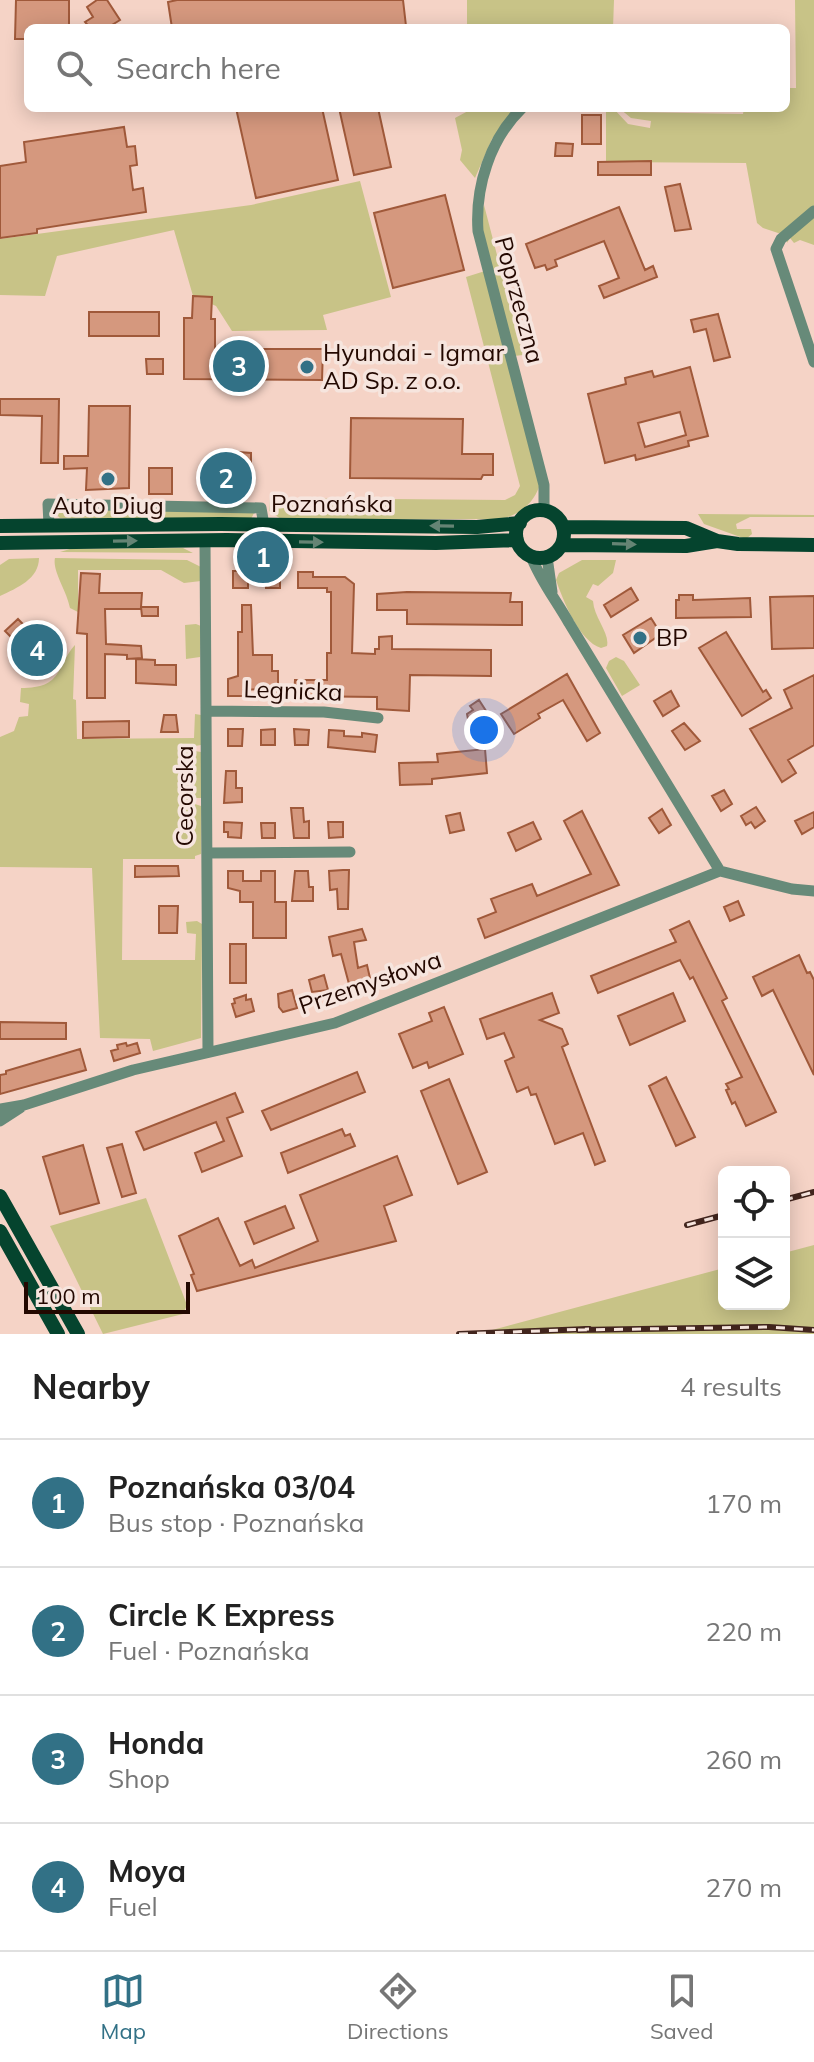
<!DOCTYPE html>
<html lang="en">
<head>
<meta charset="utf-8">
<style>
	body { margin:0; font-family:Mulish,sans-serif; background:#f6f6f6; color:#222 }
	.controls { position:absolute; right:24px; bottom:24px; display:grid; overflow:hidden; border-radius:12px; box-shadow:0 4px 20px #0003 }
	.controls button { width:72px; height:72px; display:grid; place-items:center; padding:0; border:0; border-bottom:2px solid #e0e0e0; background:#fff; color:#222; font:40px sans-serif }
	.scale { position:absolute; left:24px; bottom:20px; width:166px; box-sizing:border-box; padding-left:8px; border:4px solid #230800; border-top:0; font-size:22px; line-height:28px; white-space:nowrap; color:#230800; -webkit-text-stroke:6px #f6e5de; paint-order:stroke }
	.you { position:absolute; left:484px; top:730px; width:28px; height:28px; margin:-20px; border:6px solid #fff; border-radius:50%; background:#1a73e8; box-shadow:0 0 0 12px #1a73e833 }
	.badge { display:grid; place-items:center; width:52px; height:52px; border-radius:50%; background:#327186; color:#fff; font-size:26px; font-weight:700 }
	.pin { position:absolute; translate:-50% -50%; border:4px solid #fff; box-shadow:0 2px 8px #0006 }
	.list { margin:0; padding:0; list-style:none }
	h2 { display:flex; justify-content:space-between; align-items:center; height:104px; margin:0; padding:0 32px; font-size:34px }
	h2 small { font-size:26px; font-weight:400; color:#767676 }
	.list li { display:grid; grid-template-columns:52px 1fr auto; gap:24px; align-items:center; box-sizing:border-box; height:128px; padding:0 32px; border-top:2px solid #e0e0e0 }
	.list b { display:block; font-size:30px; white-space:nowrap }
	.list p { margin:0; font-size:26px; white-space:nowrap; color:#767676 }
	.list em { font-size:26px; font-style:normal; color:#767676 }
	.icon { flex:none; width:44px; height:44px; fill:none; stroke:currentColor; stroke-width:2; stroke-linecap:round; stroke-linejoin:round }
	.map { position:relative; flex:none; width:814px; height:1334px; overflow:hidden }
	.search { position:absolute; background:#fff; box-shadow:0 4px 20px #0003; left:24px; right:24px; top:24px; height:88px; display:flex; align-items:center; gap:20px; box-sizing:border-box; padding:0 28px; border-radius:12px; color:#767676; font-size:30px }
	.sheet { height:616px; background:#fff }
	nav { display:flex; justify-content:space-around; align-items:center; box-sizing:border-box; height:112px; border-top:2px solid #e0e0e0; background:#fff; font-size:22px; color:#767676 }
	nav a { display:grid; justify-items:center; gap:4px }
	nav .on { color:#327186 }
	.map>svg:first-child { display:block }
	.green { fill:#c8c387 }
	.building { fill:#d5987e; stroke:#a0593a; stroke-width:2; fill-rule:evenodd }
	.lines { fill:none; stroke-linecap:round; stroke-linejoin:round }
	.minor { stroke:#678a79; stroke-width:11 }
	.major { stroke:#05442e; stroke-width:14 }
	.rail-casing { stroke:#42251d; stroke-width:6 }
	.rail { stroke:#f6e5de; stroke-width:3; stroke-dasharray:9; stroke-linecap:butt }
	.oneway { fill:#658474 }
	.poi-dot { fill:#327186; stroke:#f6e5de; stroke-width:3 }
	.labels { text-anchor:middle; stroke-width:7; stroke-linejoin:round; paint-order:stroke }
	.street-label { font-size:24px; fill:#230800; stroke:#f6e5de }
	.poi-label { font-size:24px; fill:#230800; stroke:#f6e5de; text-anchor:start }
</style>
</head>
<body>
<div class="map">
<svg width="814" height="1334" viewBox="0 0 814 1334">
	<rect width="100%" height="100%" fill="#f5d3c6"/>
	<path class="green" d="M467 0H614L613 28H467Z
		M795 0H814V245L800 240 794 243 790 238 787 243V236L763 228 757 223 746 163 606 162V108H613L628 124 650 128 651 121 631 118 619 108 632 112 743 114 744 108H786V88H796Z
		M468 108H516L492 139 475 178 460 160 462 150 455 118 468 111Z
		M360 181 391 297 323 315 327 330 232 331 216 306 193 296 174 230 57 256 45 296 0 295V239L251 205Z
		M484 205 523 355 514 356 480 223Z
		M485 271 540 483C536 502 519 515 501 519H281L269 511 270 498 505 500 515 495 520 486 466 277Z
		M60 509 252 510 254 513 251 519 60 518 57 515Z
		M698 514 814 515V517H750L736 524 737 529H751L752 534 746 539 704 524Z
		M183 548 193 553 60 552 70 549Z
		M39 558C39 579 17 588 0 596V565L9 559Z
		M55 558 187 560 201 567V581L184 583 161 570H78V612L70 608C67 591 52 571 55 558Z
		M582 560H616L613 573 598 586 593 584 586 597 593 601C594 618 610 633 607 646L601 648C579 641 563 600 556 580L559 573Z
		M196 624 201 626 200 657 186 659 185 625Z
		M75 645 73 699 76 700 77 739 194 738 195 714 201 715V745L195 746V751L201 752V798H195V804L201 806V854L195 856V859H123L122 960H195L196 934 187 933 186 922 197 921 202 924 201 1038 153 1051 150 1039 100 1038 92 868 0 867V737L14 731 19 717 28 716 29 704 20 702 21 688C64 688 55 667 75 645Z
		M616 657 624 661 640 685 622 696 606 668 609 661Z
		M146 1198 187 1305 183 1314 103 1334 50 1226Z
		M814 1245V1334H477L724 1268V1304H784V1253Z"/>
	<path class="building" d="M16 0H69V28H28V39H15Z
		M97 0H107L120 20 107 28H90L85 22 93 17 87 7Z
		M177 0H403L406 26 172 28 168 2Z
		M236 108H322L338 180 256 198Z
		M339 108H378L391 167 354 175Z
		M582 115H601V144H582Z
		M124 127 127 147 135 146 137 165 130 166 133 190 143 188 146 212 37 229V233L0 238V166L26 162 24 142Z
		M556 143 573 144 572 156H555Z
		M651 161V175H598V162Z
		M680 184 691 229 675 231 665 187Z
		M445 195 464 270 393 288 374 213Z
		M619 207 645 270 653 266 657 277 604 298 599 286 619 278 604 241 555 260 557 266 547 270 545 265 535 268 526 244Z
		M193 296 212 297 211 319H215V349H323L322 380 184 379V318H192Z
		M89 312H159V336H89Z
		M718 314 730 357 714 361 706 329 694 332 691 320Z
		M146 359H163V374H147Z
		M690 367 708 436 688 441 689 446 636 460 635 455 605 463 588 394 626 384 625 378 652 371 654 377ZM680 412 686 435 645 447 638 423Z
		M0 399H59L58 463H41L42 416 0 415Z
		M89 406H130L129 488 86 490 87 468 64 469V456H88Z
		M351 418 463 419 462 454H493V475H483L481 479 350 478Z
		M238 452 251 453V476H238Z
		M149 468H172V494H149Z
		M233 571H248V588H233Z
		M266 572H280V588H266Z
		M298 572H313V577H345L354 584 352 653 375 654V649H379V637L392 636V649L491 650V676L410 675 409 711 377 709V697L294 696 295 680H327V653H331V592H327V588H298Z
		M81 573 100 574 99 593H142L141 607H158V616H142L141 607V609H105L106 644 141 646 142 658 127 659V655L105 654V698H87V634L77 633Z
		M631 588 638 600 611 617 604 605Z
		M407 592 511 593 510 602H522V625L407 624V610H377V594Z
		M679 595H693V600L750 598 751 617 676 618V600H679Z
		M814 596V648L772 649 770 597Z
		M242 605H251L253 655H272V671H278V696H263V689L243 690V696H228V679L238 676V632H242Z
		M651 618 661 634 634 653 623 635Z
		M18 619 37 639H45L48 642V657L43 662 39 659 36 662 5 631Z
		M726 632 763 692 766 690 771 698 742 716 699 648Z
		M136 659 155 660V665H176V685L136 683Z
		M567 674 600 733 587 741 563 700 538 714 540 718 514 734 501 714Z
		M814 675V745L788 760 796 773 782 782 750 729 792 708 784 690Z
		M671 691 679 706 663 716 654 701Z
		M479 700 488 714 479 719 488 731 472 740 467 714 473 710 470 706Z
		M164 715H176L178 732H161Z
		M129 721V737L83 738V722Z
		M684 723 700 741 685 750 672 731Z
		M228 729H243L242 746H228Z
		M275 729V745H261V730Z
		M294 729 309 730 308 745H295Z
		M329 730 344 731V736L362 737V733L377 735 375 752 328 747Z
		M485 749 487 773 432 779V784L400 785 399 763 438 762 437 754Z
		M226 771H236V788H242V802L224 803Z
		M724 790 732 804 721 811 712 796Z
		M756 807 765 821 755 828 751 822 746 825 741 816Z
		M291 808H303L304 822 309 821V838H294Z
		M662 809 671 825 659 833 649 818Z
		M582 811 619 885 485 938 478 919 496 912 491 899 532 884 537 896 591 874 564 821Z
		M814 812V827L802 834 795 821Z
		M460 813 464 830 450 833 446 816Z
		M224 822 242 823 241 838 228 837V832H224Z
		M328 822H343V837L329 838Z
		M533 822 541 839 516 851 508 833Z
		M261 823H275V838H262Z
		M135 866H178L179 876 135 877Z
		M343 870H349L348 909H338L337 889 330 890 329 871Z
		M228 871H243V881H261V871H275V902H286V938H253V902H240V891L228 888Z
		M295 871H308L309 887H313V901H292Z
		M738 901 744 915 730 921 724 907Z
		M159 906H178L177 933H159Z
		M689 921 727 998 722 1001 776 1112 746 1126 735 1102 732 1104 726 1090 729 1089 726 1084 742 1077 693 977 690 979 680 960 598 993 591 976 676 942 670 930Z
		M362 929 366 940 354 942 358 968 367 965 370 978 349 984 341 954 333 956 329 937Z
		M230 944H246V983H230Z
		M799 955 807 973 810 972 814 980V1075L773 990 762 996 753 977Z
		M324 975 328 990 312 992 309 980Z
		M292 990 297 1008 283 1012 279 1007 278 994Z
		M552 993 559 1013 540 1020 562 1029 568 1044 562 1047 605 1161 595 1165 583 1133 555 1144 536 1094 531 1095 528 1087 517 1092 505 1061 514 1057 504 1033 487 1039 480 1019Z
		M673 993 685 1021 630 1045 618 1016Z
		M246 995V1000L251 999 254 1011 236 1017 232 1004 235 1003 234 999Z
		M444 1007 463 1054 429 1068 427 1062 413 1068 399 1034 432 1021 429 1013Z
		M0 1022 66 1023V1039H0Z
		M126 1043 127 1046 137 1043 140 1053 114 1061 111 1051 118 1049 117 1045Z
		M80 1049 86 1070 0 1094V1075L6 1074V1071Z
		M357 1072 365 1092 271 1130 262 1111Z
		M666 1077 695 1137 676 1146 649 1086Z
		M449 1079 487 1172 458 1184 421 1091Z
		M235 1093 243 1112 227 1118 242 1156 202 1172 195 1153 224 1141 216 1122 144 1150 136 1132Z
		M342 1129 345 1136 350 1134 355 1146 288 1173 281 1153Z
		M122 1144 136 1193 122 1197 107 1148Z
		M83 1145 99 1203 60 1214 43 1157Z
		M397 1156 412 1195 384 1206 396 1241 197 1291 191 1275 194 1274 179 1236 218 1218 240 1266 252 1260 255 1268 318 1241 300 1195Z
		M285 1206 294 1228 254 1244 245 1222Z"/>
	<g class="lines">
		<path class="minor" d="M522 108C490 139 475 187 478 231L544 485V511
			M814 211 781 239 776 249 814 362
			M49 525 48 504 261 508 264 525
			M205 541 208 1052
			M531 556C540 580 556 600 569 623L720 871
			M547 557 552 592
			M207 711 324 712 378 718
			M207 853 350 852
			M720 871 792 889 814 891
			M0 1109 24 1105 133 1070 335 1023 720 871
			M0 1121 20 1108"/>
		<path class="major" d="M516 534a24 24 0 1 1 48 0a24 24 0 1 1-48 0Z
			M0 526 221 524 477 527 520 523
			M563 527 686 528 717 541 738 544 814 545
			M0 543 227 540 436 543 517 540
			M562 545 686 546 717 541
			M0 1196 78 1334
			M0 1231 58 1334"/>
		<g class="rail-casing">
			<path id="rail" d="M784 1200 814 1192
				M687 1225 724 1215
				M578 1330 769 1327 814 1330
				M459 1334 589 1329"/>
		</g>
		<use href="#rail" class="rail"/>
	</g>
	<defs><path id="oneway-solid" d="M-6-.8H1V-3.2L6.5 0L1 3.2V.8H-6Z" transform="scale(2)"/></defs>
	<g class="oneway">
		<use href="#oneway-solid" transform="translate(442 526) rotate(-179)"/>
		<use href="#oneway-solid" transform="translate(125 541) rotate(-1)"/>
		<use href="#oneway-solid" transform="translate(311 542) rotate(1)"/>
		<use href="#oneway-solid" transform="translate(624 544) rotate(2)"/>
	</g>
	<g class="poi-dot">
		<circle cx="307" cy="367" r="8"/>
		<circle cx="108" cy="479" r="8"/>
		<circle cx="640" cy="638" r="8"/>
	</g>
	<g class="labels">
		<g class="street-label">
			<text transform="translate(519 300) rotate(75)" y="8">Poprzeczna</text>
			<text x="332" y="512">Poznańska</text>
			<text transform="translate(293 691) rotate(2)" y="8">Legnicka</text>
			<text transform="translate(185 796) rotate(-90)" y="8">Cecorska</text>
			<text transform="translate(370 983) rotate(-19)" y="8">Przemysłowa</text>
		</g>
		<g class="poi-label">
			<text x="323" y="361">Hyundai - Igmar<tspan x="323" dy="28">AD Sp. z o.o.</tspan></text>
			<text x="108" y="514" text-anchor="middle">Auto Diug</text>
			<text x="656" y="646">BP</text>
		</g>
	</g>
</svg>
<div class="controls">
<button><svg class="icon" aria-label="locate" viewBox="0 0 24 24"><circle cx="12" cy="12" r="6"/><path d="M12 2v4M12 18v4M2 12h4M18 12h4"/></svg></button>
<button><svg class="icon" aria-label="layers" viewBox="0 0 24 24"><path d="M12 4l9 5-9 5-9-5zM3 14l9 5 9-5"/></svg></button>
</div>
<div class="scale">100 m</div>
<div class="you"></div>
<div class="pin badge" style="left:263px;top:557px">1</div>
<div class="pin badge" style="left:226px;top:478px">2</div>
<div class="pin badge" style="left:239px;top:366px">3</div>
<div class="pin badge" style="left:37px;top:650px">4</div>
<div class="search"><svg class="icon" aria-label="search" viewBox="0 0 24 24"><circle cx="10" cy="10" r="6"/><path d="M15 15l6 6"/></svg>Search here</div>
</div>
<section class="sheet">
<h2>Nearby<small>4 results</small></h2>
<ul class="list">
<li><span class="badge">1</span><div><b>Poznańska 03/04</b><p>Bus stop · Poznańska</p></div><em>170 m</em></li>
<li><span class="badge">2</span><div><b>Circle K Express</b><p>Fuel · Poznańska</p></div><em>220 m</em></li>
<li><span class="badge">3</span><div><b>Honda</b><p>Shop</p></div><em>260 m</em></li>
<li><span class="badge">4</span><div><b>Moya</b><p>Fuel</p></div><em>270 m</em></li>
</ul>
</section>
<nav>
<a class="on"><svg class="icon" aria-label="map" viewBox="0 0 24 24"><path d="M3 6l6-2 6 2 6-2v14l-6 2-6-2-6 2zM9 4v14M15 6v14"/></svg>Map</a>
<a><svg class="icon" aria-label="directions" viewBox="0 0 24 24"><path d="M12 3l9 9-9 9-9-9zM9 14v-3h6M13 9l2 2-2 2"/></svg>Directions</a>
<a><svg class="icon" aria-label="saved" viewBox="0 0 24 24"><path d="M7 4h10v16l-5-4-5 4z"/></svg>Saved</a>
</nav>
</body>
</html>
